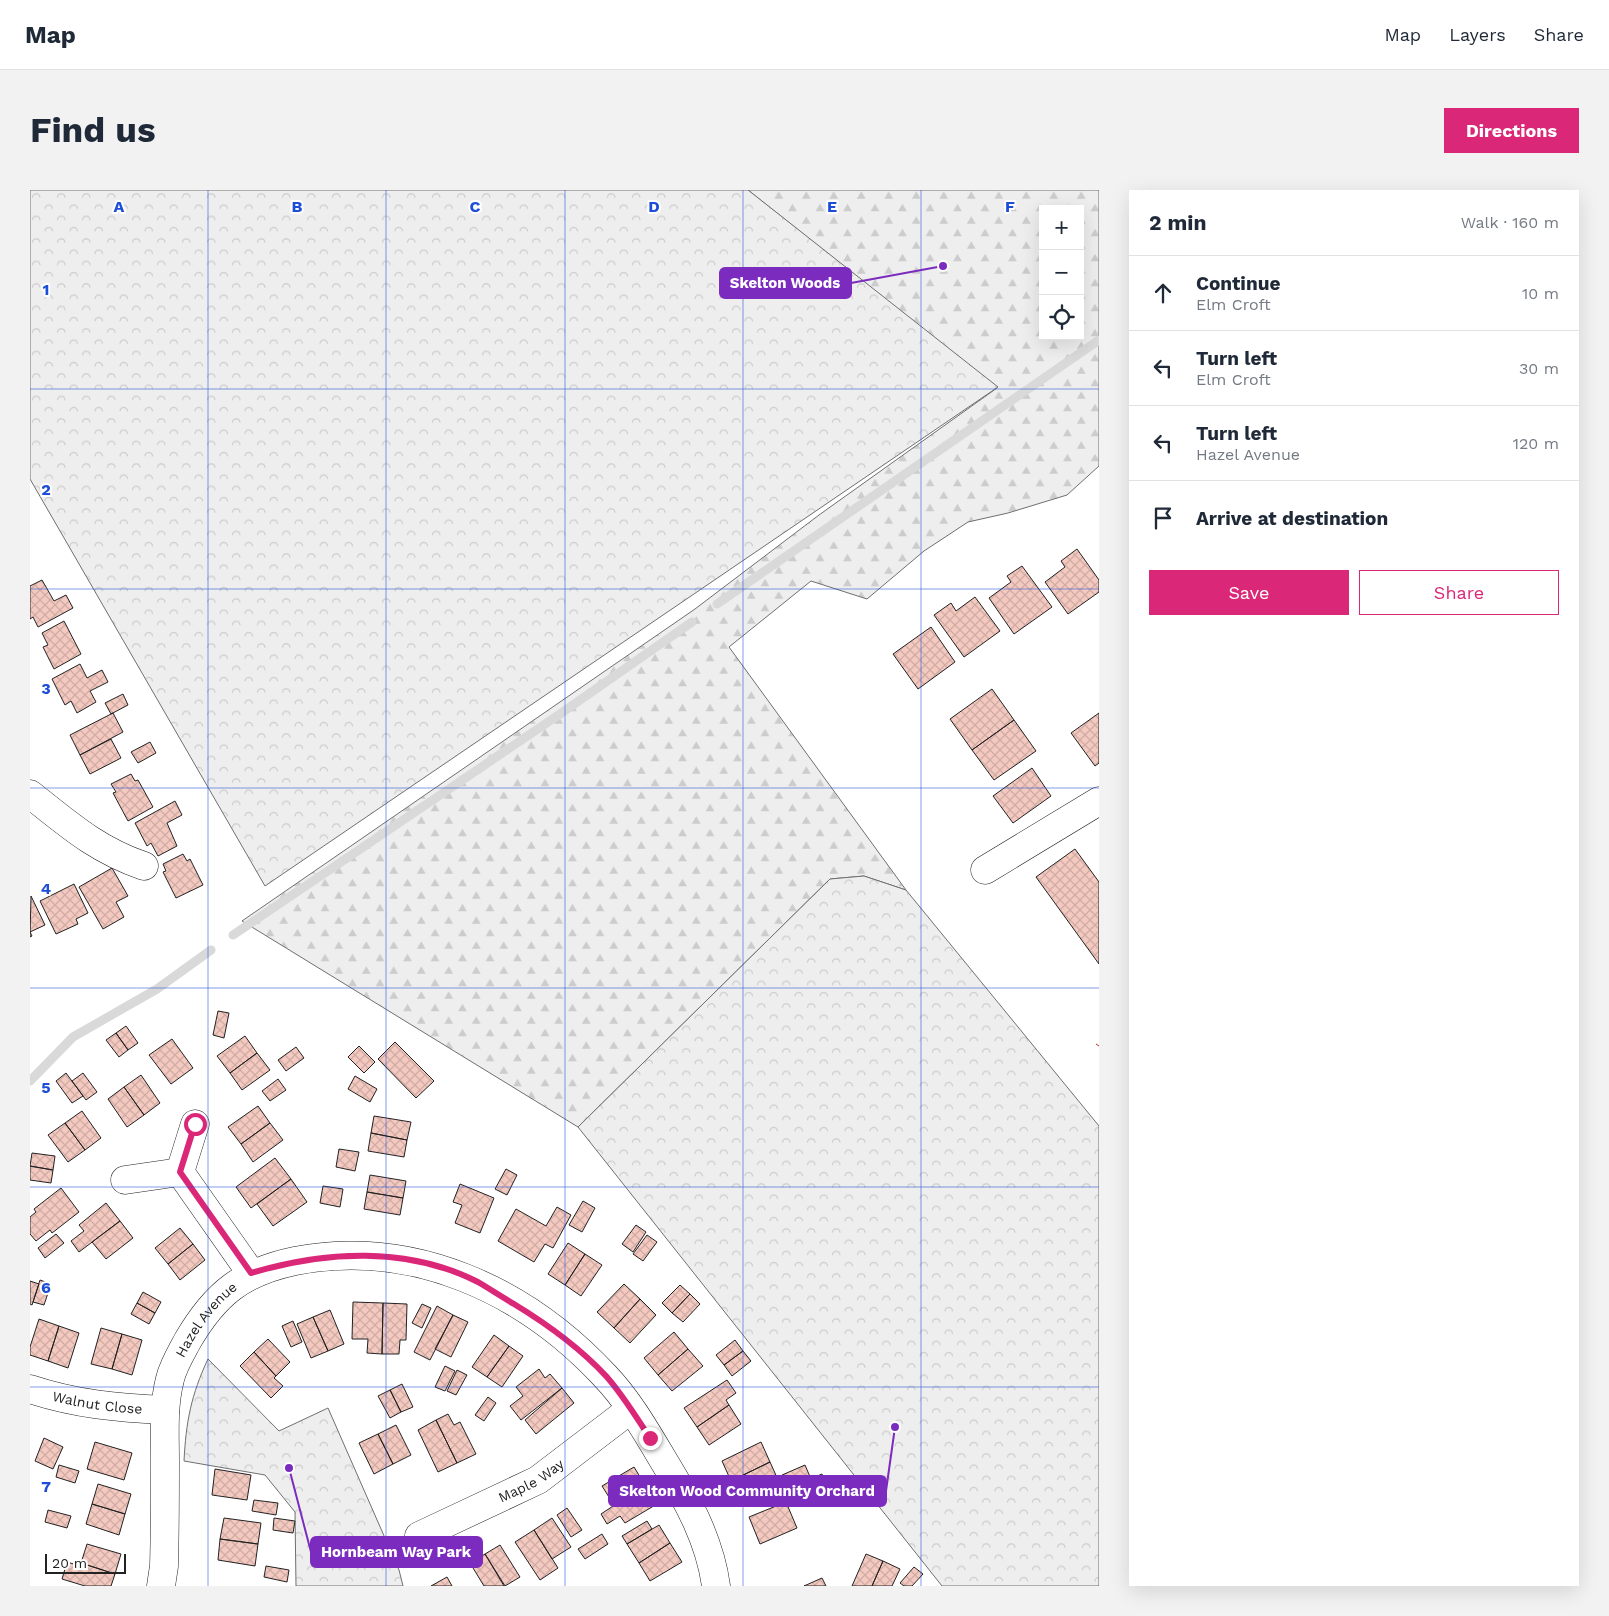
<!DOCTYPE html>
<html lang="en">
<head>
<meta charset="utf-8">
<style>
	body { margin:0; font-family:"Work Sans",sans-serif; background:#f2f2f3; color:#1f2937 }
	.controls { position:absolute; right:15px; top:15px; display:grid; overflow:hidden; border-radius:0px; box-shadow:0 5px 20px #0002 }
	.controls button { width:45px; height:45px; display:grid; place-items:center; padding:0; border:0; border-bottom:1px solid #e0e1e3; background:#fff; color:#1f2937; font:25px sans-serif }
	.scale { position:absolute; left:15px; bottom:12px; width:81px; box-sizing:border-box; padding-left:5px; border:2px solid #222; border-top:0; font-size:14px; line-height:18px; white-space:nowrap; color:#222; -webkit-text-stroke:4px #fff; paint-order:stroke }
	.stop { position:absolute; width:15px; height:15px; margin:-11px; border:4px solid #db2777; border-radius:50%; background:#fff }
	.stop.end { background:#db2777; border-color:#fff; box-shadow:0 1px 5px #0008 }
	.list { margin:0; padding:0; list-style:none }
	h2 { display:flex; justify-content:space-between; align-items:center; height:65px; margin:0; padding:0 20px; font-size:21px }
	h2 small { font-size:16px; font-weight:400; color:#747a83 }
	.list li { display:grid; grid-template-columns:32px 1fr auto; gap:15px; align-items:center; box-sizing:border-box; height:75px; padding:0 20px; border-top:1px solid #e0e1e3 }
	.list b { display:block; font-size:19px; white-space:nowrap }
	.list p { margin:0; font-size:16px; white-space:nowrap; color:#747a83 }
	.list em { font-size:16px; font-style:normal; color:#747a83 }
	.actions { display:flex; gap:10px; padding:15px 20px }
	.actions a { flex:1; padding:11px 0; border:1px solid #db2777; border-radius:0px; text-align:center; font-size:18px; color:#db2777 }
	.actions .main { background:#db2777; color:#fff }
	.icon { flex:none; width:28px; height:28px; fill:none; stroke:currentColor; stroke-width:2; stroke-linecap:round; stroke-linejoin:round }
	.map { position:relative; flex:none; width:1069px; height:1396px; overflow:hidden; border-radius:0px }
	header { display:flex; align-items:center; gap:30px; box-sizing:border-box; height:70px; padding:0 25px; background:#fff; border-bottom:1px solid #e0e1e3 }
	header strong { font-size:24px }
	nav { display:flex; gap:28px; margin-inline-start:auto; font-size:18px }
	.intro { display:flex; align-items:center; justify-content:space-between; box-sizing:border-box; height:120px; padding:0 30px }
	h1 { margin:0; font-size:35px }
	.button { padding:12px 22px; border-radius:0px; background:#db2777; color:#fff; font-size:18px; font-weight:700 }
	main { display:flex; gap:30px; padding:0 30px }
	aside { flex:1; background:#fff; border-radius:0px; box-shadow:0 5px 20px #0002 }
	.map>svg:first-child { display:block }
	.forest { fill:url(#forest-firs); stroke:#6f6f6f; fill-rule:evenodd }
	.park { fill:url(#park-crowns); stroke:#6f6f6f }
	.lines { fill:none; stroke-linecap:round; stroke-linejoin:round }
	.stream { stroke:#d9d9d9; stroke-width:9 }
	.building { fill:url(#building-cross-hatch); stroke:#222 }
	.minor-casing { stroke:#222; stroke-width:29 }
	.minor { stroke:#fff; stroke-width:28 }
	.power { stroke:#c62828; stroke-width:1; stroke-dasharray:18 4 2.5 4; stroke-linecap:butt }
	.route { stroke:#db2777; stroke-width:6 }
	.grid { fill:none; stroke:#1d4ed8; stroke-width:1; stroke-opacity:0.55 }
	.labels { text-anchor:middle; stroke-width:4; stroke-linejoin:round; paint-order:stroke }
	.street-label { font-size:14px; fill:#222; stroke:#fff }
	.grid-label { font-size:16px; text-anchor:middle; font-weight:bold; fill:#1d4ed8; stroke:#fff; stroke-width:4; stroke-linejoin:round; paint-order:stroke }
	.leader { fill:none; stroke:#7b2cbf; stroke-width:2 }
	.callout-dot { fill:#7b2cbf; stroke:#fff; stroke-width:2 }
	.callout { fill:#7b2cbf; stroke:#7b2cbf; stroke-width:2 }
	.callout-label { font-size:15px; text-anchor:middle; font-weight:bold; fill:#fff }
</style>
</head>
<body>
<header>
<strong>Map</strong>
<nav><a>Map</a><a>Layers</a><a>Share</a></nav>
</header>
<div class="intro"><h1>Find us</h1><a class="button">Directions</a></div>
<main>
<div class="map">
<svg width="1069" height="1396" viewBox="0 0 1069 1396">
	<defs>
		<pattern id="forest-firs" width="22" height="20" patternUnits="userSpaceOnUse" patternTransform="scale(1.25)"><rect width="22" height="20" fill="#eee"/><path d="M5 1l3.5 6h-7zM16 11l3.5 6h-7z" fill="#ccc"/></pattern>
		<pattern id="park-crowns" width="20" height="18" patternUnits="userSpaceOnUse" patternTransform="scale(1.25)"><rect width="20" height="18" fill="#eee"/><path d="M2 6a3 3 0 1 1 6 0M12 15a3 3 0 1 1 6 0" fill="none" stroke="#ccc"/></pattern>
		<pattern id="building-cross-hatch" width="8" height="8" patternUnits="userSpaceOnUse" patternTransform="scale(1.25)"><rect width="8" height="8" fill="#f3c9c0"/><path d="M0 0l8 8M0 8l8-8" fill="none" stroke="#d0aca5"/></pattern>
	</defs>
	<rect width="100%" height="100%" fill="#fff"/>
	<path class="forest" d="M718 0H1069V276L1037 305 978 323 938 332 894 361 837 409 781 391 699 457 876 700 834 686 800 689 548 937 212 731 665 419 789 325 967 198ZM1013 19H1050V146H1013Z"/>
	<path class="park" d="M0 0H718L968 197 235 696 0 289Z
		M834 686 876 700 1069 936V1396H912L548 937 800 689Z
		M178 1169 249 1241 298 1218 369 1380 373 1396H266L265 1322 235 1285 154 1271C156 1232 161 1205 178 1169Z"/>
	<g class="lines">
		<path class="stream" d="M687 414 1069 150
			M203 745 530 524 662 432
			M0 891 43 847 127 799 181 760"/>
	</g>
	<path class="building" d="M1047 359 1069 390V402L1038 424 1015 392 1035 377 1031 371Z
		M992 376 1022 417 984 444 959 408 981 392 977 386Z
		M12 390 24 411 36 405 43 418 8 437 3 427 0 429V396Z
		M945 407 970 441 934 467 904 425 921 413 926 421Z
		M34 431 51 464 24 479 13 457 18 455 12 443Z
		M901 437 925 472 888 499 863 464Z
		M50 474 57 488 72 480 78 492 60 501 66 512 47 523 41 511 35 515 22 489Z
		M962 499 984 530 942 560 920 529Z
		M93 504 98 515 81 524 75 513Z
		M83 523 93 542 50 565 40 545Z
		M1069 523V573L1065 576 1041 543Z
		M984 530 1006 561 964 590 942 560Z
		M81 549 91 568 60 584 50 565Z
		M120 552 126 563 108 573 101 562Z
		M1002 578 1021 606 983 633 963 606Z
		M101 584 105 591 108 590 123 617 98 631 83 603 86 602 81 594Z
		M145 611 152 625 137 633 147 656 128 666 121 653 117 656 105 633Z
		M1045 659 1069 692V774L1006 687Z
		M153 664 157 671 160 669 173 695 146 708 133 682 136 681 133 674Z
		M82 678 98 706 86 712 94 727 73 739 49 697Z
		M44 694 58 723 46 729 48 734 26 744 10 711Z
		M1 706 15 735 0 742 2 746 0 747Z
		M188 821 199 823 194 848 183 845Z
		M96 836 108 853 98 860 86 843Z
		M86 843 98 860 89 867 76 850Z
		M215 846 227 863 200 883 187 866Z
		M142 849 163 878 141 894 119 865Z
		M365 852 404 891 386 908 348 869Z
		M329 856 345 872 334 883 318 867Z
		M266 857 274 868 256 881 248 870Z
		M227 863 240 880 212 900 200 883Z
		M36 883 53 906 42 913 26 891Z
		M53 883 67 902 56 910 42 891Z
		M111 885 130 913 114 925 94 897Z
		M325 886 347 899 340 912 318 899Z
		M248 889 256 900 240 911 232 901Z
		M94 897 114 925 97 937 78 909Z
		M228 916 240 933 211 954 198 937Z
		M52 921 71 948 55 960 35 933Z
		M344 926 381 932 377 950 341 943Z
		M35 933 55 960 38 972 18 945Z
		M240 933 253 950 223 972 211 954Z
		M341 943 377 950 374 967 338 961Z
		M309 959 329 962 325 981 306 977Z
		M2 963 25 966 23 980 0 976Z
		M245 968 261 989 221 1018 206 997Z
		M0 976 23 980 21 993 0 990Z
		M476 979 487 985 477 1005 465 999Z
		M340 985 376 991 373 1008 337 1002Z
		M261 989 277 1012 243 1036 227 1014Z
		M430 994 464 1008 450 1043 425 1033 432 1015 423 1012Z
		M293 996 313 999 310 1017 290 1013Z
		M31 998 49 1022 22 1043 20 1040 6 1051 0 1044V1027L6 1022 4 1019Z
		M337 1002 373 1008 370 1025 334 1019Z
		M553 1011 565 1018 552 1042 539 1035Z
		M76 1013 90 1031 49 1062 41 1051 54 1041 49 1035Z
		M527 1017 541 1025 523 1058 515 1054 504 1072 468 1051 486 1019 516 1036Z
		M90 1031 103 1048 76 1069 62 1052Z
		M606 1035 616 1042 603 1062 592 1054Z
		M150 1038 163 1054 138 1074 125 1058Z
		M26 1044 34 1053 15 1068 8 1058Z
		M617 1045 627 1052 613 1071 603 1064Z
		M538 1053 555 1064 535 1095 518 1084Z
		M163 1054 175 1070 150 1090 138 1074Z
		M555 1064 572 1075 551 1106 535 1095Z
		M10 1090 21 1094 14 1115 3 1112Z
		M0 1091 9 1094 2 1115 0 1114Z
		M594 1094 610 1109 584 1138 567 1122Z
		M650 1095 660 1104 642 1123 632 1113Z
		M113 1102 131 1112 125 1123 107 1113Z
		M660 1104 670 1114 653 1132 642 1123Z
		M610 1109 626 1125 600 1153 584 1138Z
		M323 1112 353 1113 352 1164 337 1163 338 1149H322Z
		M107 1113 125 1123 119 1134 101 1124Z
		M353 1113 377 1114 376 1150H370L369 1164H352Z
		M392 1114 401 1118 392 1138 382 1133Z
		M407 1116 423 1125 400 1170 384 1162Z
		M300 1120 314 1154 298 1161 283 1127Z
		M423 1125 438 1132 421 1167 405 1159Z
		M283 1127 298 1161 281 1168 267 1134Z
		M9 1129 29 1136 18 1171 0 1165V1157Z
		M263 1131 272 1152 261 1157 252 1136Z
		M29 1136 49 1143 38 1178 18 1171Z
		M71 1138 92 1144 82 1179 61 1174Z
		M644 1142 658 1159 628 1185 614 1168Z
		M92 1144 112 1150 102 1185 82 1179Z
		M464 1145 479 1156 457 1187 442 1177Z
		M238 1149 260 1172 246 1186 224 1162Z
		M705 1150 713 1161 694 1175 686 1165Z
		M479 1156 493 1166 472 1197 457 1187Z
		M658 1159 673 1176 642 1201 628 1185Z
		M713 1161 721 1171 702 1186 694 1175Z
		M224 1162 246 1186 244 1188 253 1196 241 1208 210 1176Z
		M415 1176 425 1181 415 1201 405 1197Z
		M509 1179 515 1188 520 1184 532 1198 491 1230 480 1216 493 1206 486 1197Z
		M427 1180 437 1185 426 1205 417 1201Z
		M697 1190 706 1203 696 1210 699 1215 667 1237 654 1218Z
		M372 1194 383 1217 371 1222 360 1200Z
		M532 1198 544 1213 506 1244 495 1230Z
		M360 1200 371 1222 360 1228 348 1206Z
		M458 1207 466 1213 454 1231 445 1225Z
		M699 1215 711 1234 679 1255 667 1237Z
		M418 1224 424 1235 430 1232 446 1264 427 1273 406 1230Z
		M406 1230 427 1273 408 1282 388 1240Z
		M366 1235 381 1265 363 1274 348 1244Z
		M348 1244 363 1274 344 1284 329 1253Z
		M14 1248 33 1257 23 1279 5 1271Z
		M65 1252 102 1263 94 1290 57 1279Z
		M731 1252 740 1272 701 1291 692 1271Z
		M740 1272 749 1292 711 1310 701 1291Z
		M29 1275 49 1281 45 1293 26 1287Z
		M775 1275 781 1289 757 1298 752 1285Z
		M604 1277 615 1295 584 1315 572 1296Z
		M185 1279 221 1285 217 1310 182 1305Z
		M792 1284 798 1298 770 1310 765 1295Z
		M68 1294 101 1304 95 1324 62 1314Z
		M615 1295 627 1314 595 1333 590 1326 577 1334 571 1324Z
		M224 1310 248 1313 246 1325 222 1321Z
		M756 1312 767 1338 730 1354 719 1327Z
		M62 1314 95 1324 89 1345 56 1334Z
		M537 1318 552 1340 541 1347 527 1325Z
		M18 1320 41 1326 37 1338 15 1332Z
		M194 1328 231 1333 228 1354 190 1349Z
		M244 1328 265 1331 263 1343 243 1340Z
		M522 1328 541 1357 522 1369 504 1340Z
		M617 1331 622 1339 597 1354 592 1346Z
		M629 1335 640 1353 609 1373 597 1354Z
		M504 1340 528 1378 510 1390 485 1352Z
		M572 1344 578 1354 555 1369 548 1359Z
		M190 1349 228 1354 225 1376 188 1370Z
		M640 1353 652 1372 620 1391 609 1373Z
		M57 1354 91 1364 85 1384 51 1373Z
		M470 1355 490 1387 475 1396 455 1364Z
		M455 1364 474 1396H454L440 1373Z
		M836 1364 853 1371 842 1396H822Z
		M853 1371 870 1379 862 1396H842Z
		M37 1372 50 1376 51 1373 85 1384 81 1396H55L32 1389Z
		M236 1376 259 1380 257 1392 234 1387Z
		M884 1377 893 1384 882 1396H874L870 1393Z
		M417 1387 422 1396H401Z
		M792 1388 796 1396H774Z"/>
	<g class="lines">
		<g class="minor-casing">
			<g id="minor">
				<path d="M0 604C39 635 67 660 114 676"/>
				<path d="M955 680 1069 611"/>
				<path d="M165 934 150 982 221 1083"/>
				<path d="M95 990 150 982"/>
				<path id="s1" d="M0 1199C45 1214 88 1218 135 1220"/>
				<path id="s2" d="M389 1346 508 1290 601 1219"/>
				<path id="s3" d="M131 1396 134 1376C135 1341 135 1306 135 1271 135 1244 133 1216 140 1189 143 1176 151 1163 158 1150 185 1104 212 1082 265 1071 383 1048 495 1100 575 1186 599 1211 617 1243 635 1273 658 1311 680 1351 686 1396"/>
			</g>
		</g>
		<use href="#minor" class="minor"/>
		<path class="power" d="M1066 854 1069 856"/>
	</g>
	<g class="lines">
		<path class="route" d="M165 934 150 982 221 1083C295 1061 377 1056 448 1092 460 1099 472 1107 484 1114 517 1134 549 1157 576 1186 593 1205 606 1227 620 1248"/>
	</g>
	<path class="grid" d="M178 0V1396M356 0V1396M535 0V1396M713 0V1396M891 0V1396M0 199H1069M0 399H1069M0 598H1069M0 798H1069M0 997H1069M0 1197H1069"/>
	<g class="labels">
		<g class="street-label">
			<text dy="5" stroke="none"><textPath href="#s3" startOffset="278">Hazel Avenue</textPath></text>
			<text dy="5" stroke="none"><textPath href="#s1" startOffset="69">Walnut Close</textPath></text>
			<text dy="5" stroke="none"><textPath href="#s2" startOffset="125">Maple Way</textPath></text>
		</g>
	</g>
	<g class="grid-label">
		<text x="89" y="22">A</text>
		<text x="267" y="22">B</text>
		<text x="445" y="22">C</text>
		<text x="624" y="22">D</text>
		<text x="802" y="22">E</text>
		<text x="980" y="22">F</text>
		<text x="16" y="105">1</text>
		<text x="16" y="305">2</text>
		<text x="16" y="504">3</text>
		<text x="16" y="704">4</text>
		<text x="16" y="903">5</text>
		<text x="16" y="1103">6</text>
		<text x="16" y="1302">7</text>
	</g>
	<path class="leader" d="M913 76L821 93M865 1237L856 1301M259 1278L281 1362"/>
	<g class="callout-dot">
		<circle cx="913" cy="76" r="5"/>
		<circle cx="865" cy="1237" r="5"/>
		<circle cx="259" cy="1278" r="5"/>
	</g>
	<g class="callout">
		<rect x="690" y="78" width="131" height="30" rx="5"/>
		<rect x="579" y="1286" width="277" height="30" rx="5"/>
		<rect x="281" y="1347" width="171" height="30" rx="5"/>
	</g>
	<g class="callout-label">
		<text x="755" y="98">Skelton Woods</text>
		<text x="717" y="1306">Skelton Wood Community Orchard</text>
		<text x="366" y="1367">Hornbeam Way Park</text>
	</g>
</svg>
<div class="controls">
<button>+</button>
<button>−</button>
<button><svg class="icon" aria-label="locate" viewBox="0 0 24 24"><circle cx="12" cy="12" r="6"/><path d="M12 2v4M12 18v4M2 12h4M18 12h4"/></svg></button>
</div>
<div class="scale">20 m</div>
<div class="stop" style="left:165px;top:934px"></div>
<div class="stop end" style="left:620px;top:1248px"></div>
</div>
<aside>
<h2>2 min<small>Walk · 160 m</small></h2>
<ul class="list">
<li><svg class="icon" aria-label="ahead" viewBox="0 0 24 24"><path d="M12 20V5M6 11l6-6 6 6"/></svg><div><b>Continue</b><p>Elm Croft</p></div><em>10 m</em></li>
<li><svg class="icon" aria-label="left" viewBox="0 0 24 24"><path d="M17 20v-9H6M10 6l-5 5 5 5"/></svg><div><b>Turn left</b><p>Elm Croft</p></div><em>30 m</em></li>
<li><svg class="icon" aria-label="left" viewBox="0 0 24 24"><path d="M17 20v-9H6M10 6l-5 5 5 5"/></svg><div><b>Turn left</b><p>Hazel Avenue</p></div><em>120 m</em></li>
<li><svg class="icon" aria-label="arrive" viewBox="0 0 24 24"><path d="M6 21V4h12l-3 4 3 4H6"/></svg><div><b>Arrive at destination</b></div></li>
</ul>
<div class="actions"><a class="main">Save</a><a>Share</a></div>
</aside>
</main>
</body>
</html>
